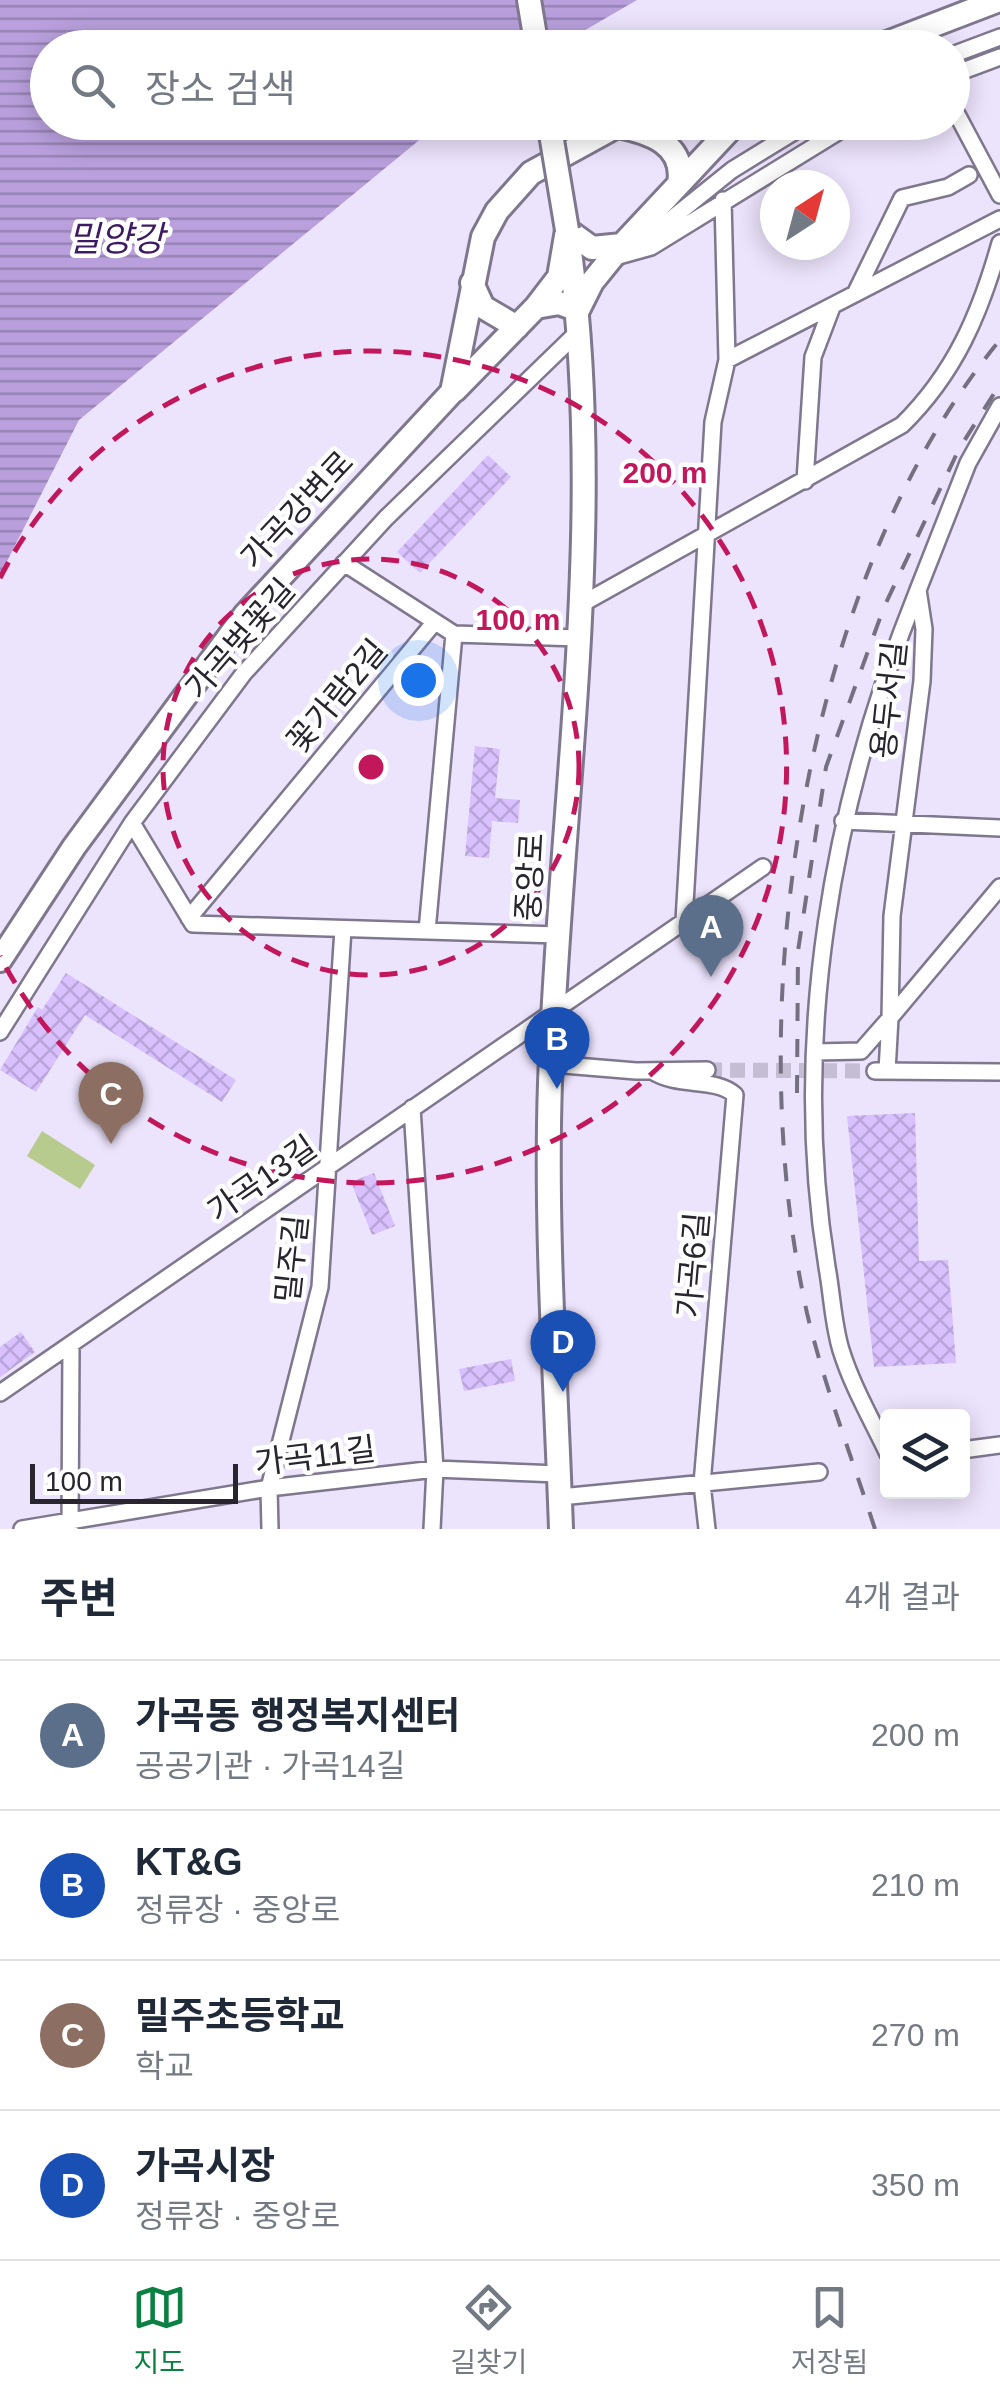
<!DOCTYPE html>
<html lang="ko">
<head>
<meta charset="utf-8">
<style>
	body { margin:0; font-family:Helvetica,"Noto Sans KR",sans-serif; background:#f6f6f7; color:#1f2937 }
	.controls { position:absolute; right:30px; bottom:30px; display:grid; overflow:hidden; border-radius:10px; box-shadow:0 5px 25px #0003 }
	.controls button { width:90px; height:90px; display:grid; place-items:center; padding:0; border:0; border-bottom:2px solid #e0e1e3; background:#fff; color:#1f2937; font:50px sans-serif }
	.compass { position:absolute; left:760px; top:170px; width:90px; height:90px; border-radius:50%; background:#fff; box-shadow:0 5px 25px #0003; rotate:36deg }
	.scale { position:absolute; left:30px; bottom:25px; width:208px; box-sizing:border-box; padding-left:10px; border:5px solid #28252e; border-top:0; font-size:28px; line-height:35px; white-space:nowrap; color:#28252e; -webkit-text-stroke:8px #fff; paint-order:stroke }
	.you { position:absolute; left:418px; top:680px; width:35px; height:35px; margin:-25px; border:8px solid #fff; border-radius:50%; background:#1a73e8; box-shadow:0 0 0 15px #1a73e833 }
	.badge { display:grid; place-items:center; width:65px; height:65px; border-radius:50%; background:#0b8043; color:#fff; font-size:32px; font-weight:700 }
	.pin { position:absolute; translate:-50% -82px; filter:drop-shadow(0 2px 5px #0008) }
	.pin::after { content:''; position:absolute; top:52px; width:35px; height:30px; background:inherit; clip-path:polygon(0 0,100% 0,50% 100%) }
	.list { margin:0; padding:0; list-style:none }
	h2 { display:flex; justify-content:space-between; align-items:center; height:130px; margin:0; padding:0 40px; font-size:42px }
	h2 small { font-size:32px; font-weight:400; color:#747a83 }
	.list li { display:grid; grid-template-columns:65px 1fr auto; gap:30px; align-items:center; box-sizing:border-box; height:150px; padding:0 40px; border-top:2px solid #e0e1e3 }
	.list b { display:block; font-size:38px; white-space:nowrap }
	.list p { margin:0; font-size:32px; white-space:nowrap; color:#747a83 }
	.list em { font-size:32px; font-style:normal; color:#747a83 }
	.icon { flex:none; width:55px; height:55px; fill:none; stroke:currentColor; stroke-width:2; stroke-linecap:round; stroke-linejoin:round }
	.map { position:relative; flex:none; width:1000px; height:1529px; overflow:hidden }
	.search { position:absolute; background:#fff; box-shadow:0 5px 25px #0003; left:30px; right:30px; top:30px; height:110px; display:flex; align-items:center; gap:25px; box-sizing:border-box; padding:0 35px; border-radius:55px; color:#747a83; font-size:38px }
	.sheet { height:730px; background:#fff }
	nav { display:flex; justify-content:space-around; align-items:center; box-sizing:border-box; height:140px; border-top:2px solid #e0e1e3; background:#fff; font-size:28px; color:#747a83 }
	nav a { display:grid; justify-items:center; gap:5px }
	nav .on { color:#0b8043 }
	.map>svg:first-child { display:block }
	.grass { fill:#b8cb8f }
	.water { fill:url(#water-rules) }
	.building { fill:url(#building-cross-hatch) }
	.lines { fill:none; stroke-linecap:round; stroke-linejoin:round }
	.minor-tunnel { stroke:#c5bdd3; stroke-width:15; stroke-dasharray:15 8; stroke-linecap:butt }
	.minor-casing { stroke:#7f778d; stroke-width:20 }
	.secondary-casing { stroke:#7f778d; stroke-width:28 }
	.minor { stroke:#fff; stroke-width:15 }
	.secondary { stroke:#fff; stroke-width:22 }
	.rail { stroke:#75707f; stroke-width:4; stroke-dasharray:18 18; stroke-linecap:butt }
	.secondary-bridge-casing { stroke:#7f778d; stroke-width:28; stroke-linecap:butt }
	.secondary-bridge { stroke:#fff; stroke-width:22 }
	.ring { fill:none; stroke:#c2185b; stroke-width:5; stroke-dasharray:18 12 }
	.labels { text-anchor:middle; stroke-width:9; stroke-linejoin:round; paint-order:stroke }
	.street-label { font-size:32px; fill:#28252e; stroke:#fff }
	.water-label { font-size:35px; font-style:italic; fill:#3d1a61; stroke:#fff }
	.centre { fill:#c2185b; stroke:#fff; stroke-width:5 }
	.ring-label { font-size:30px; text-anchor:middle; font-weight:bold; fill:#c2185b; stroke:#fff; stroke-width:9; stroke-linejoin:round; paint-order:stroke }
</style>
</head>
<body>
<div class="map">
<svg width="1000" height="1529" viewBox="0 0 1000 1529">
	<defs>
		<pattern id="water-rules" width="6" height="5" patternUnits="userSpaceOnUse" patternTransform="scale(2.5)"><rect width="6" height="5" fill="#b9a0dd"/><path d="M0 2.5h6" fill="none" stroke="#9682b4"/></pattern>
		<pattern id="building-cross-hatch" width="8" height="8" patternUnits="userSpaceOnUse" patternTransform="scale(2.5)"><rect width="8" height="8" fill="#d9c0fe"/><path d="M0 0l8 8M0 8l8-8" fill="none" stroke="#baa5da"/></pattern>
	</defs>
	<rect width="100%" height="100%" fill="#ece3fc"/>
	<path class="grass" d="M42 1131 95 1165 80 1189 27 1156Z"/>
	<path class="water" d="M0 0H637L556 47 48 48V122L440 123 79 420 0 575Z"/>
	<path class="building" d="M488 455 511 477 420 573 397 552Z
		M475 746 500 749 495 798 520 800 518 823 492 821 489 858 465 856Z
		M66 973 236 1080 222 1102 85 1015 36 1092 0 1070 38 1007 42 1010Z
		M915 1113 919 1261 948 1260 956 1363 874 1367 847 1116Z
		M374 1173 395 1226 372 1235 351 1182Z
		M21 1332 35 1352 0 1377V1347Z
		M511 1359 515 1381 464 1391 459 1369Z"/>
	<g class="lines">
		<path class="minor-tunnel" d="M707 1070 875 1071"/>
		<g class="minor-casing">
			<path id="minor" d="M952 55 1000 37
				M952 75 1000 57
				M952 105 1000 195
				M635 248 732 170 810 122
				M615 257 651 247 854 122
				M855 294 902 198 948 187 969 175
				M727 360 1000 219
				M805 481 813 357 832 307
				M344 563 454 634 579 638
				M580 605 902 425C955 373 980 314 1000 243
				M843 821 1000 828
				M132 823 193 924 559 935
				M189 918 433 624
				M684 921 713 422 727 360 723 200
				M427 931 454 634
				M0 1032 132 823 244 673 386 518 580 330
				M815 1052 861 1051 890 1018 892 916 922 681 924 629 918 590 968 463 1000 406
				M552 1064 636 1071 707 1070
				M652 1071C678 1088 716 1077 735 1095L702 1484 707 1529
				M875 1071 1000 1072
				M887 1071 890 1018 1000 887
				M412 1108 435 1469 432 1529
				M0 1393 763 867
				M962 1450 1000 1445
				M888 1454C872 1420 852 1386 841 1350 833 1324 832 1294 827 1267 790 1039 832 803 918 590
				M560 1497 819 1472
				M22 1529 269 1488 435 1469 558 1474
				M70 1529 71 1344
				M270 1529 269 1488 320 1287 343 929"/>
		</g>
		<g class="secondary-casing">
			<path id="secondary" d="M529 0 537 48
				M874 48 999 0
				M617 126C649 132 686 144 679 184
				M567 230 592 248 622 245 592 282 578 310 559 303 536 307 559 277Z
				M622 245 737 122
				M472 283 483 307 517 327
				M455 390 536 307
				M0 960 74 847 245 615 452 392 483 237 497 211 531 173 624 122
				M561 1529C556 1381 545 1231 550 1083 560 799 609 513 567 230"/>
		</g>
		<use href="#minor" class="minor"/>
		<use href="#secondary" class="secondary"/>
		<path class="rail" d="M797 1093 798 951 826 767 884 607 959 449 1000 384
			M875 1529C852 1458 824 1385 807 1313 740 1013 800 581 1000 340"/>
		<g class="secondary-bridge-casing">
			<path id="secondary-bridge" d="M549 122 567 230"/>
		</g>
		<use href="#secondary-bridge" class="secondary-bridge"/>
	</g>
	<g class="ring">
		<circle cx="371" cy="767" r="208"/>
		<path d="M0 578A416 416 0 1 1 0 956"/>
	</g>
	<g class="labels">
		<g class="street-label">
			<text transform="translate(297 510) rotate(-47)" y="11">가곡강변로</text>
			<text transform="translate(240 639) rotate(-49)" y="11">가곡벚꽃길</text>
			<text transform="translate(337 696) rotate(-50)" y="11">꽃가람2길</text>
			<text transform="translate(889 700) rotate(-84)" y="11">용두서길</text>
			<text transform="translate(530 877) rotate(-87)" y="11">중앙로</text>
			<text transform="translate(262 1179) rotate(-35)" y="11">가곡13길</text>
			<text transform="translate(292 1259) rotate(-84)" y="11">밀주길</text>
			<text transform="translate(693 1265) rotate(-85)" y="11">가곡6길</text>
			<text transform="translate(315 1456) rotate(-7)" y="11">가곡11길</text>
		</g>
		<g class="water-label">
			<text x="116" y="251">밀양강</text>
		</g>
	</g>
	<circle cx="371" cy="767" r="15" class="centre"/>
	<g class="ring-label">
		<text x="665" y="483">200 m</text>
		<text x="518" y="630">100 m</text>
	</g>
</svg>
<div class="controls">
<button><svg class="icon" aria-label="layers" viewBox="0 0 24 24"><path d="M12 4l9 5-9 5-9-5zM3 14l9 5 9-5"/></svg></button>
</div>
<svg class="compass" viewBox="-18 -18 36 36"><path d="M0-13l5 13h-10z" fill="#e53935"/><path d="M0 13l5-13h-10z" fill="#747a83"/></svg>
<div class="scale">100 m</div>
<div class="you"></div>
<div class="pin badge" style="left:711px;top:977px;background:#5c6f8a">A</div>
<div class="pin badge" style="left:557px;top:1089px;background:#1a4fb4">B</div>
<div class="pin badge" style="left:111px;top:1144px;background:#8d6e63">C</div>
<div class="pin badge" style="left:563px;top:1392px;background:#1a4fb4">D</div>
<div class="search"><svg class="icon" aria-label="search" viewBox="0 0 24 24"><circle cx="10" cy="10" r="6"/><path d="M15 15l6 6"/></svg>장소 검색</div>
</div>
<section class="sheet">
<h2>주변<small>4개 결과</small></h2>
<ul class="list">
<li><span class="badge" style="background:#5c6f8a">A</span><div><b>가곡동 행정복지센터</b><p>공공기관 · 가곡14길</p></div><em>200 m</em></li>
<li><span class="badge" style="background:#1a4fb4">B</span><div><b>KT&amp;G</b><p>정류장 · 중앙로</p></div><em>210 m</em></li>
<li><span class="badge" style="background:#8d6e63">C</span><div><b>밀주초등학교</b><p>학교</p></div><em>270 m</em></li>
<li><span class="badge" style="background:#1a4fb4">D</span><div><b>가곡시장</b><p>정류장 · 중앙로</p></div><em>350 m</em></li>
</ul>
</section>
<nav>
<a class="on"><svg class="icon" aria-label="map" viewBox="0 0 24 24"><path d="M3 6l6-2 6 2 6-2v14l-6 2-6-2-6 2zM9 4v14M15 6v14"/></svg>지도</a>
<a><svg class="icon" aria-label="directions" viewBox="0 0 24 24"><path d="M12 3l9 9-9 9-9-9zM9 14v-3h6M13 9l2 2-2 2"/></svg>길찾기</a>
<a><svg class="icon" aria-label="saved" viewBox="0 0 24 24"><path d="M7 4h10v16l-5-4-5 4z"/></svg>저장됨</a>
</nav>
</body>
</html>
